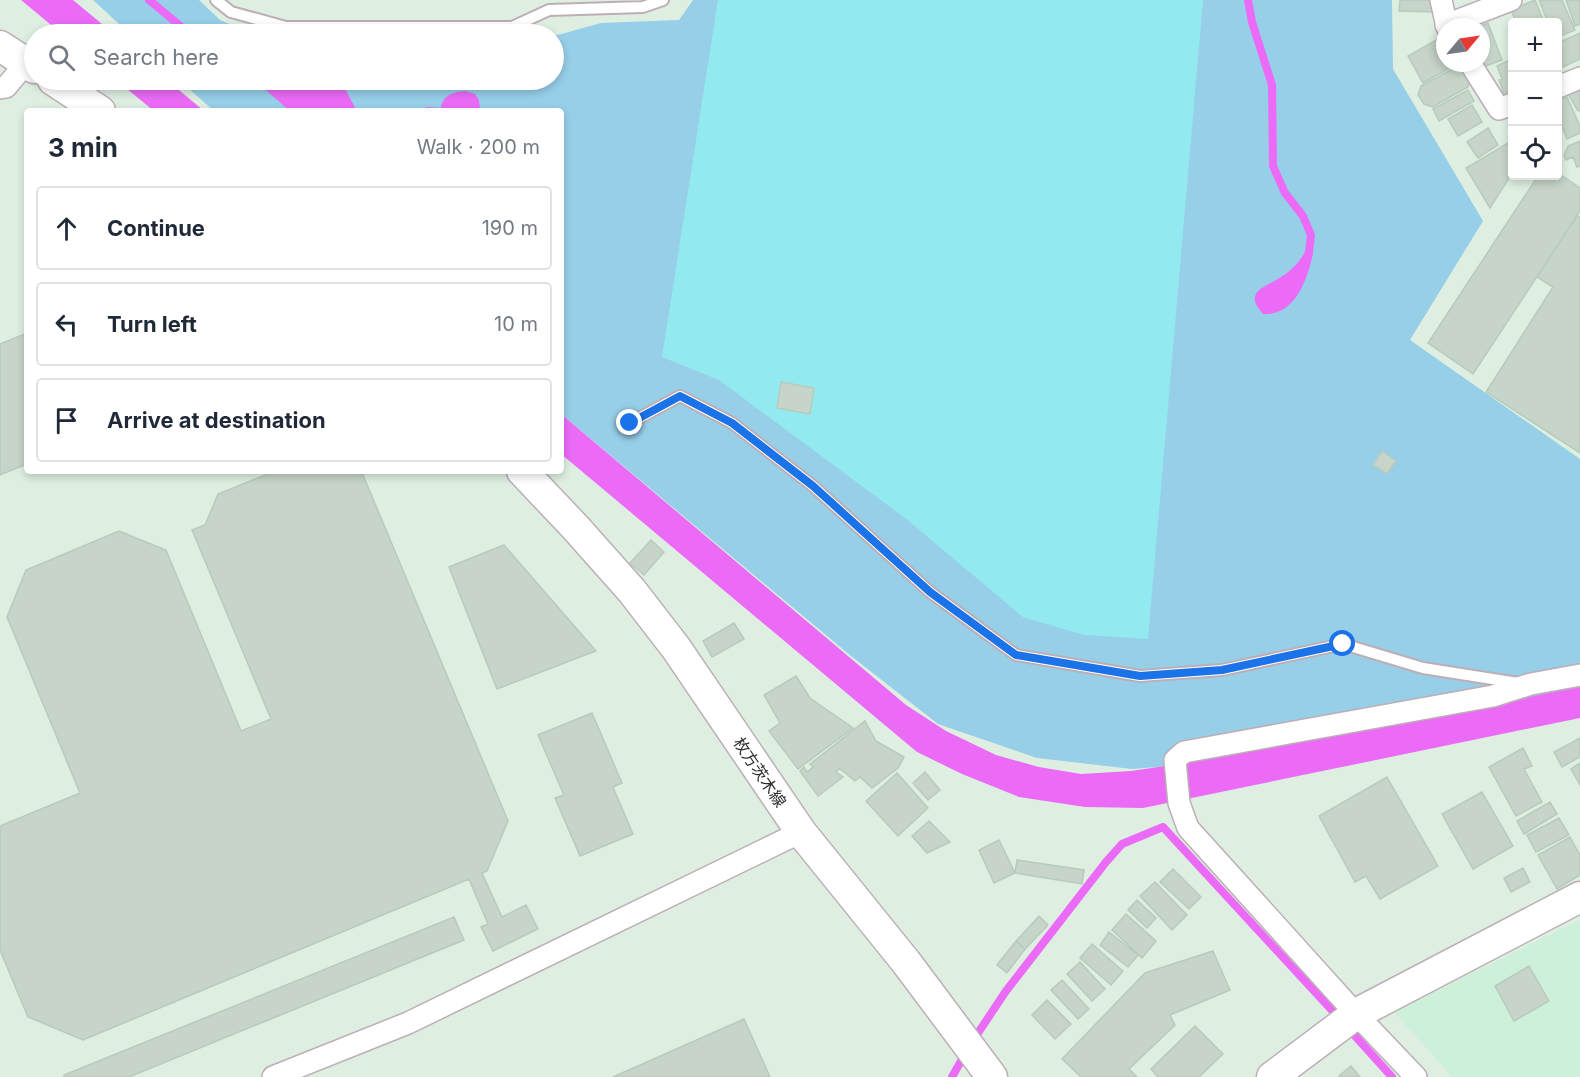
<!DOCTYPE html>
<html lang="en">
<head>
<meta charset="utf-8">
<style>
	body { margin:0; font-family:Inter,"Noto Sans JP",sans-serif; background:#f2f2f3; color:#1f2937 }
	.controls { position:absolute; right:18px; top:18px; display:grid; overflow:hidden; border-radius:6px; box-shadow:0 3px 9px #0003 }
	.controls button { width:54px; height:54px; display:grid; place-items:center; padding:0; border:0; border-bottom:2px solid #e0e1e3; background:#fff; color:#1f2937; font:30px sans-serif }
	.compass { position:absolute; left:1436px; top:18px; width:54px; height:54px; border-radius:50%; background:#fff; box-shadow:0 3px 9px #0003; rotate:61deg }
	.stop { position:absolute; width:18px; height:18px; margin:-14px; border:4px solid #1a73e8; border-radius:50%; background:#fff }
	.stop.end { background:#1a73e8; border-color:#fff; box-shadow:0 2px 6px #0008 }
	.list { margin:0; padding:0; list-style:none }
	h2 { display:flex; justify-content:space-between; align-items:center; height:78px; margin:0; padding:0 24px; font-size:26px }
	h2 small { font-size:20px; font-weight:400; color:#747a83 }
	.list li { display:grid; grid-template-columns:39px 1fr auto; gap:18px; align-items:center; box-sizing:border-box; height:84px; margin:0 12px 12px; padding:0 12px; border:2px solid #e0e1e3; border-radius:6px }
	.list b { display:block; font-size:22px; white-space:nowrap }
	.list em { font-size:20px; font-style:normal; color:#747a83 }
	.icon { flex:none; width:33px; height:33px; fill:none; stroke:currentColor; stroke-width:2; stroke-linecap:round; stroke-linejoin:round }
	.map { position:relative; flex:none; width:1580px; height:1077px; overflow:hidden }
	.search { position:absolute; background:#fff; box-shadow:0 3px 9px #0003; left:24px; top:24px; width:540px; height:66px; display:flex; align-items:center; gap:15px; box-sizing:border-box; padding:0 21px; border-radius:33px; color:#747a83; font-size:22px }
	.panel { position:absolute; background:#fff; box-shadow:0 3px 9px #0003; left:24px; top:108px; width:540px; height:366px; border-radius:6px }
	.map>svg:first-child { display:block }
	.education { fill:#cdf1d8 }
	.green { fill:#97cfe9 }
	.pitch { fill:#92e9f0 }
	.water { fill:#eb6bf7 }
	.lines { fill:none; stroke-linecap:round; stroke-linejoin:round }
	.stream { stroke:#eb6bf7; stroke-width:8 }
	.building { fill:#c6d4c9; stroke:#b7cbbd; stroke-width:1.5 }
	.lane-casing { stroke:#bdaeb6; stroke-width:14 }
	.street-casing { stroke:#bdaeb6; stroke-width:24 }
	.secondary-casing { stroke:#bdaeb6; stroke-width:33 }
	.lane { stroke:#fff; stroke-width:10 }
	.street { stroke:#fff; stroke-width:21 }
	.secondary { stroke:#fff; stroke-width:30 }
	.route { stroke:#1a73e8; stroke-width:8 }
	.labels { text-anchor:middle; stroke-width:4.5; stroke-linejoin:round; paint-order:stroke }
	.street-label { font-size:16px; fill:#2c2c2c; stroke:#fff }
</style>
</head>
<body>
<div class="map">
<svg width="1580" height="1077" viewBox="0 0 1580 1077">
	<rect width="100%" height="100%" fill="#deefe2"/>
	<path class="education" d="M1580 920V1077H1452L1394 1012Z"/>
	<path class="green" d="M93 0H199L220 20 253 34H130Z
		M693 0H1392L1393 69 1483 221 1410 340 1580 459V697L1207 763 1132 769 1037 758 938 724 851 656 561 414V111H214L179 80H554V36L601 23 679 20Z"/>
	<path class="pitch" d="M718 0H1203L1148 639 1084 635 1023 617 905 518 719 380 662 357Z"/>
	<path class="water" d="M21 0H73L114 34H62Z
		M116 80H167L204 111H154Z
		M254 80H333L344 87 357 111H290Z
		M465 91 475 94 479 100 480 111H417L428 107 441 108C443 95 453 92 465 91Z
		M1306 250 1313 254C1307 280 1295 316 1263 314 1242 291 1266 287 1281 277 1292 270 1300 262 1306 250Z
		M561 414 906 705 946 731 996 755 1039 767 1081 774 1131 771 1212 759 1580 687V718L1143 808 1085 807 1019 797 962 774 917 752 585 474 561 454Z"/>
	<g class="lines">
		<path class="stream" d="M149 0 190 34
			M1248 0 1252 22 1272 85 1273 166 1285 193 1303 216 1311 235 1309 252
			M1347 1027 1392 1077
			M972 1042 1006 991 1106 862 1122 844 1163 827 1339 1018
			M952 1077 966 1052"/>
	</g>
	<path class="building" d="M1400 0H1437L1434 12 1399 11Z
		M1535 0 1544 22H1516L1511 10Z
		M1539 0H1562L1575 30 1558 37V22H1548Z
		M1566 0H1580V24L1575 26Z
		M1488 23 1502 60 1483 67 1481 61V27H1478Z
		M1580 33V59L1563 67 1558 54V43Z
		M1438 39 1445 52V63H1451L1453 66 1423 83 1408 56Z
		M1512 59V92L1508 94 1507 92 1504 93 1499 80 1502 79 1497 66Z
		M1456 67 1463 70 1469 80 1468 87 1433 107 1424 104 1418 95 1421 86Z
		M1580 85V110L1578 111 1567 92Z
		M1468 90 1474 101 1439 121 1433 109Z
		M1567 97 1580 126V133L1567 139 1558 117V101Z
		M1472 105 1482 122 1458 136 1448 119Z
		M1488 128 1498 145 1478 158 1467 142Z
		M1580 141V166L1577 167 1573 157 1566 160 1564 156 1568 146Z
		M1508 143 1512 151V166L1508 169 1511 175 1490 208 1466 168Z
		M1558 173 1580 188V211L1473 374 1428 343 1538 176H1558Z
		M1577 216 1580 217V453L1486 392 1553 287 1537 277Z
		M27 333V464L0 475V344Z
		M781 382 814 388 810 414 777 408Z
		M1382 451 1396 461 1387 474 1373 465Z
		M275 471H354L363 475 508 821 487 871 482 873 502 917 526 905 538 929 493 951 481 927 488 924 469 879 83 1040 28 1017 0 950V826L80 793 7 617 26 570 119 531 166 550 241 731 271 719 192 530 205 525 218 494Z
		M651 540 664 552 644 575 630 563Z
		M504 545 596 651 497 689 449 567Z
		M734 623 744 639 712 657 703 641Z
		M796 676 810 698 853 728 798 769 769 731 780 723 764 695Z
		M592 713 622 783 613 787 633 834 580 856 555 798 564 795 538 735Z
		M865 721 876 741 904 757 898 768 872 788 860 777 855 781 839 768 836 772 843 777 818 796 800 771 804 767 807 772 813 767 810 764Z
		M1580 738V757L1562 767 1554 752Z
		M1523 748 1532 766 1524 769 1542 802 1516 816 1489 767Z
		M1580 763V785L1571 769Z
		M925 772 940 790 928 800 913 783Z
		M897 773 928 808 898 836 866 801Z
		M1387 777 1438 866 1380 899 1366 876 1355 882 1319 816Z
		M1482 792 1513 846 1473 869 1442 814Z
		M1550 802 1557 814 1524 834 1517 821Z
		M1559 818 1569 835 1536 852 1527 835Z
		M929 821 950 842 927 853 912 836Z
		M1570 837 1580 855V875L1557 889 1538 855Z
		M999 840 1015 873 994 883 979 850Z
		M1017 860 1084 870 1082 884 1015 873Z
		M1523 868 1530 882 1511 892 1504 878Z
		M1173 869 1201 897 1189 909 1160 882Z
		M1155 882 1187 915 1172 930 1140 896Z
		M1137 900 1156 918 1147 928 1128 910Z
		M1126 914 1156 941 1142 958 1112 930Z
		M1039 916 1048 925 1025 949 1016 941Z
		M454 917 464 940 129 1077H64V1075Z
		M1109 932 1138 955 1128 967 1100 945Z
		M1016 941 1025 949 1007 973 997 965Z
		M1092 944 1123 971 1111 985 1080 958Z
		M1213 951 1230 990 1170 1015 1175 1025 1129 1069 1137 1077H1081L1062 1059 1145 973Z
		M1080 962 1105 989 1092 1001 1067 974Z
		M1529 966 1549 1001 1514 1021 1495 986Z
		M1062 980 1089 1009 1078 1019 1051 990Z
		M1047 1000 1071 1024 1055 1039 1032 1015Z
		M744 1019 770 1077H613Z
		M1195 1026 1223 1054 1199 1077H1158L1151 1069Z
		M1351 1066 1360 1077H1340L1339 1076Z"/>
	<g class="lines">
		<g class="lane-casing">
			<path id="lane" d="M216 0 231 12 286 27H512L549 10 643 7 663 0
				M630 423 680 396 732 423 813 486 930 592 1016 655 1140 676 1222 670 1343 644 1423 668 1518 683"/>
		</g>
		<g class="street-casing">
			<path id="street" d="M1441 0 1447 27
				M1446 25 1511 0
				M1470 63 1499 109 1512 104
				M1558 87 1580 78
				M0 88 6 87 26 63
				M273 1077 408 1023 801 832
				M1416 1077 1356 1014 1188 828 1179 803 1175 760 1184 752 1493 696 1531 684 1580 675"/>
		</g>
		<g class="secondary-casing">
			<path id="secondary" d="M0 46 34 68
				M53 80 100 111
				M522 471 576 528 632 591 676 648 801 832 906 962 992 1077
				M1272 1077 1356 1014 1580 897"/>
		</g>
		<use href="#lane" class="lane"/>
		<use href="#street" class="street"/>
		<use href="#secondary" class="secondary"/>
	</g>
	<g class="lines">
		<path class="route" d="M630 423 680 396 732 423 813 486 930 592 1016 655 1140 676 1222 670 1343 644"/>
	</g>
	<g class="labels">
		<g class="street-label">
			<text transform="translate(760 772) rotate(56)" y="6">枚方茨木線</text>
		</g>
	</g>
</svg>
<div class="controls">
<button>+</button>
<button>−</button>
<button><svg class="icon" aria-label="locate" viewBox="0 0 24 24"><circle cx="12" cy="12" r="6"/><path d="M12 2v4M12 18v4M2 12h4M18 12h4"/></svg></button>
</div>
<svg class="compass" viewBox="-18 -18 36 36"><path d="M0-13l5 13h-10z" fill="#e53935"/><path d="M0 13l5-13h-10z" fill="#747a83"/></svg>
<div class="stop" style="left:1343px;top:644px"></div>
<div class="stop end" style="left:630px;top:423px"></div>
<div class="search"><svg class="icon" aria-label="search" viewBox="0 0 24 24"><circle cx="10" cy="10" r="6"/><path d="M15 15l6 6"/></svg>Search here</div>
<section class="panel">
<h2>3 min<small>Walk · 200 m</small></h2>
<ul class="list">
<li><svg class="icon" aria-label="ahead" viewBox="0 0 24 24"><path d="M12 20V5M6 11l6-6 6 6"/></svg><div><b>Continue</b></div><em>190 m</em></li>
<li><svg class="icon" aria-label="left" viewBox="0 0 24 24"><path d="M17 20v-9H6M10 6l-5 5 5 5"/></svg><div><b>Turn left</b></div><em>10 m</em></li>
<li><svg class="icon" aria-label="arrive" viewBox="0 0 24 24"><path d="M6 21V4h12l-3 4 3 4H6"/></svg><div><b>Arrive at destination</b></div></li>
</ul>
</section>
</div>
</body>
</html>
